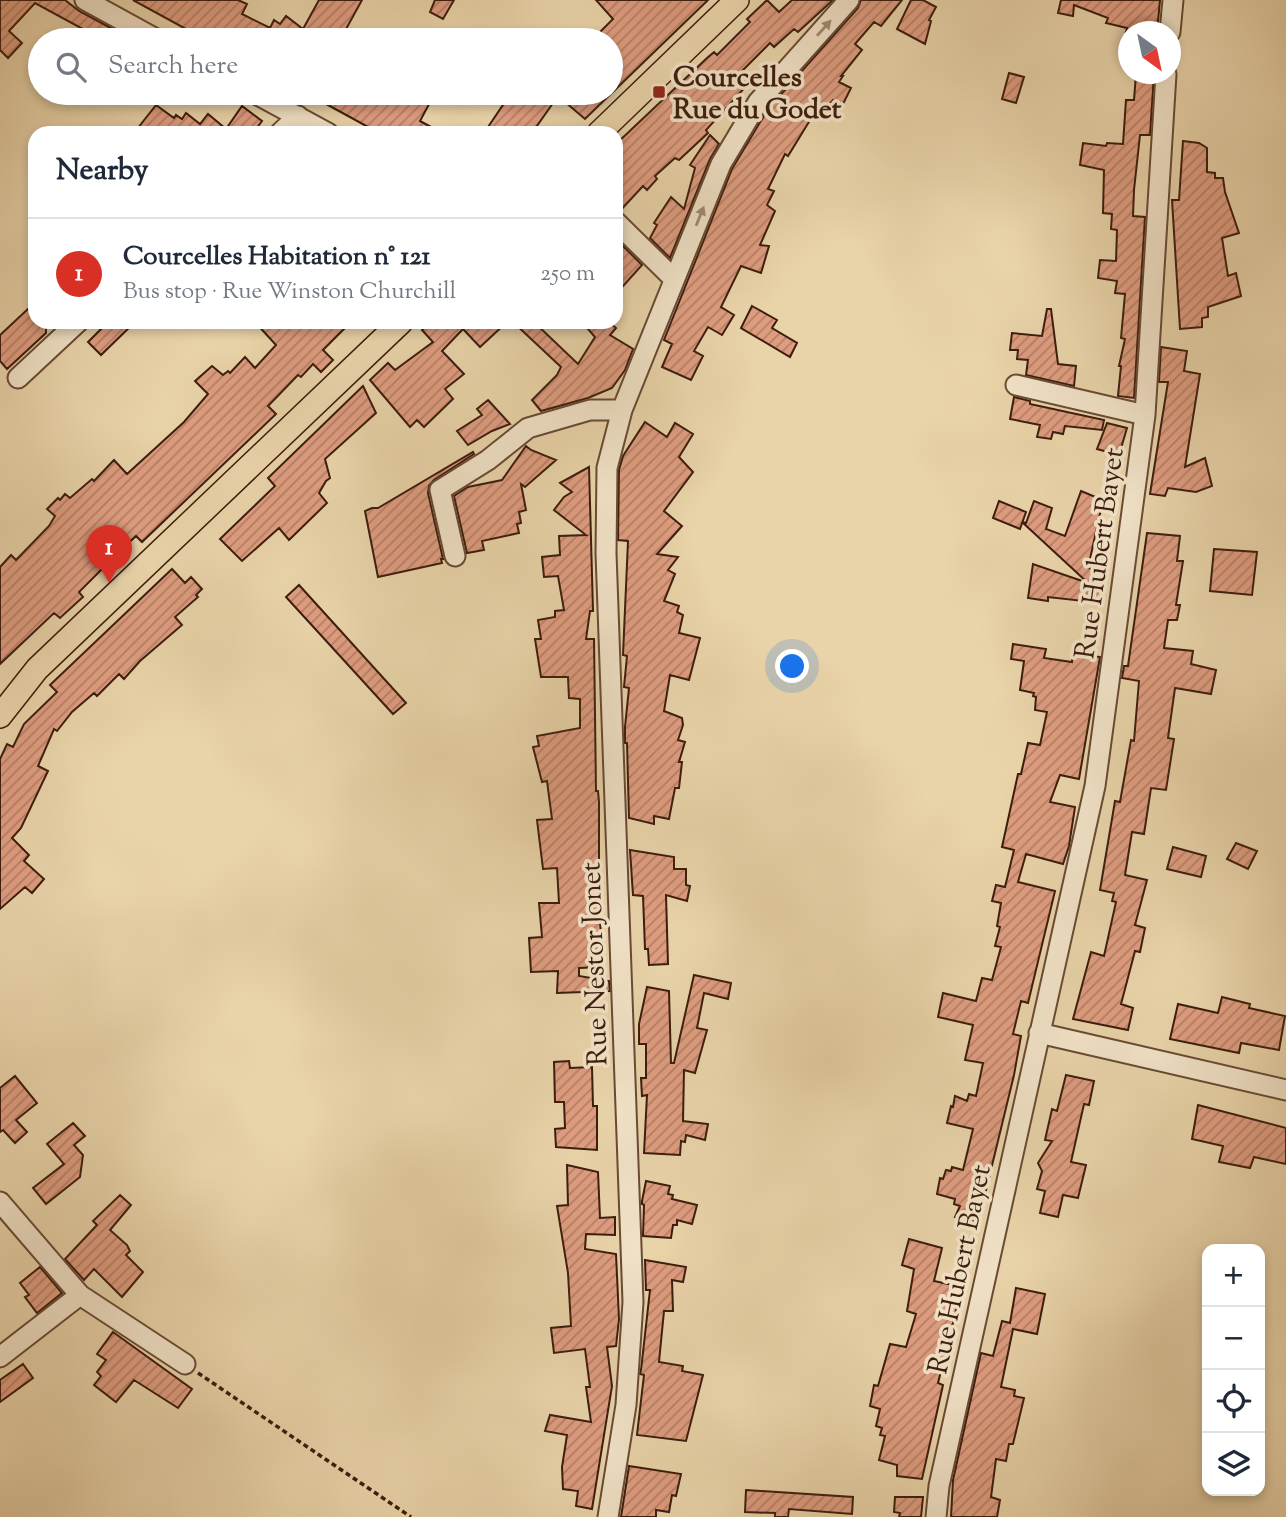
<!DOCTYPE html>
<html lang="en">
<head>
<meta charset="utf-8">
<style>
	body { margin:0; font-family:"Sorts Mill Goudy",serif; background:#f2f2f3; color:#1f2937 }
	.controls { position:absolute; right:21px; bottom:21px; display:grid; overflow:hidden; border-radius:14px; box-shadow:0 4px 10px #0003 }
	.controls button { width:63px; height:63px; display:grid; place-items:center; padding:0; border:0; border-bottom:2px solid #e0e1e3; background:#fff; color:#1f2937; font:35px sans-serif }
	.compass { position:absolute; left:1118px; top:21px; width:63px; height:63px; border-radius:50%; background:#fff; box-shadow:0 4px 10px #0003; rotate:147deg }
	.you { position:absolute; left:793px; top:667px; width:24px; height:24px; margin:-18px; border:5px solid #fff; border-radius:50%; background:#1a73e8; box-shadow:0 0 0 10px #1a73e833 }
	.badge { display:grid; place-items:center; width:46px; height:46px; border-radius:50%; background:#d93025; color:#fff; font-size:23px; font-weight:700 }
	.pin { position:absolute; translate:-50% -58px; filter:drop-shadow(0 2px 4px #0008) }
	.pin::after { content:''; position:absolute; top:37px; width:24px; height:21px; background:inherit; clip-path:polygon(0 0,100% 0,50% 100%) }
	.list { margin:0; padding:0; list-style:none }
	h2 { display:flex; justify-content:space-between; align-items:center; height:91px; margin:0; padding:0 28px; font-size:30px }
	h2 small { font-size:23px; font-weight:400; color:#747a83 }
	.list li { display:grid; grid-template-columns:46px 1fr auto; gap:21px; align-items:center; box-sizing:border-box; height:112px; padding:0 28px; border-top:2px solid #e0e1e3 }
	.list b { display:block; font-size:26px; white-space:nowrap }
	.list p { margin:0; font-size:23px; white-space:nowrap; color:#747a83 }
	.list em { font-size:23px; font-style:normal; color:#747a83 }
	.icon { flex:none; width:38px; height:38px; fill:none; stroke:currentColor; stroke-width:2; stroke-linecap:round; stroke-linejoin:round }
	.map { position:relative; flex:none; width:1286px; height:1517px; overflow:hidden }
	.search { position:absolute; background:#fff; box-shadow:0 4px 10px #0003; left:28px; top:28px; width:595px; height:77px; display:flex; align-items:center; gap:18px; box-sizing:border-box; padding:0 24px; border-radius:38px; color:#747a83; font-size:26px }
	.panel { position:absolute; background:#fff; box-shadow:0 4px 10px #0003; left:28px; top:126px; width:595px; height:203px; border-radius:21px }
	.map>svg:first-child { display:block }
	.building { fill:url(#building-hatch); stroke:#3d1c0d; stroke-width:2 }
	.lines { fill:none; stroke-linecap:round; stroke-linejoin:round }
	.minor-casing { stroke:#684a34; stroke-width:23 }
	.major-casing { stroke:#3d1c0d; stroke-width:26 }
	.path { stroke:#3d1c0d; stroke-width:3.5; stroke-dasharray:5 3.5; stroke-linecap:butt }
	.minor { stroke:#f1e2c7; stroke-width:19 }
	.major { stroke:#e9d3a9; stroke-width:23 }
	.oneway { fill:#a08973 }
	.poi-dot { fill:#8f2418; stroke:#f1e2c7; stroke-width:2.5 }
	.labels { text-anchor:middle; stroke-width:7; stroke-linejoin:round; paint-order:stroke }
	.poi-label { font-size:28px; font-weight:bold; fill:#3d1c0d; stroke:#f1e2c7; text-anchor:start }
	.street-label { font-size:28px; fill:#3d1c0d; stroke:#f1e2c7 }
</style>
</head>
<body>
<div class="map">
<svg width="1286" height="1517" viewBox="0 0 1286 1517">
	<defs>
		<pattern id="building-hatch" width="6" height="6" patternUnits="userSpaceOnUse" patternTransform="scale(1.75)"><rect width="6" height="6" fill="#df9d80"/><path d="M-1 1l2-2M0 6l6-6M5 7l2-2" fill="none" stroke="#b67f67"/></pattern>
	</defs>
	<rect width="100%" height="100%" fill="#e9d3a9"/>
	<filter id="stains"><feTurbulence type="fractalNoise" baseFrequency=".00286" numOctaves="4"/><feColorMatrix values="0 0 0 0 .2 0 0 0 0 .09 0 0 0 0 .02 0 0 0 .5 -.17"/></filter>
	<radialGradient id="worn" r=".72"><stop offset=".6" stop-color="#630" stop-opacity="0"/><stop offset="1" stop-color="#630" stop-opacity=".3"/></radialGradient>
	<path class="building" d="M0 0H65L79 11 133 40H103L35 3 9 31 22 43 8 58 0 50Z
		M133 0H238L247 4 242 14 270 28 274 20 280 24 286 16 303 29 319 0H362L340 40H206Z
		M435 0H454L443 19 430 12Z
		M596 0H708L585 119 558 96 532 133H515L509 129 506 133H484L511 93H611V40H602L597 35 613 19Z
		M767 0 779 12 792 0H833L798 32 794 29 774 47 770 43 738 75 748 84 706 130 708 133 679 160 675 158 655 176 657 179 647 190 643 186 620 211 616 210V144L707 58 714 52 717 55 750 22 747 19Z
		M861 0H902L881 26 874 22 855 44 862 50 841 76H843L839 82 851 88 842 106 833 100 820 115 815 112 788 156 785 154 768 189 774 191 767 205 775 211 760 245 769 246 761 273 741 266 721 307 734 315 722 335 708 327 694 351 703 356 691 380 662 367 672 344 664 340 732 169 768 109 858 8Z
		M911 0H923L936 7 929 20 931 21 925 44 897 29Z
		M1061 0H1160L1157 32H1126L1127 28 1106 23 1108 18 1074 5 1073 16 1058 13Z
		M1009 73 1024 77 1016 103 1002 99Z
		M1136 74H1154L1150 135H1140L1134 190 1133 216 1145 217 1134 398 1118 396 1121 366H1119L1125 339 1121 338 1125 294 1115 293 1117 281 1098 278 1100 260 1116 261 1117 230 1111 229 1112 214 1103 213 1104 170 1080 165 1083 143 1106 146 1107 143 1123 144 1126 100H1134Z
		M306 93H365L375 99 378 93H435L420 121 442 133H379Z
		M156 105 174 118 176 115 182 119 186 113 200 124 208 114 226 129 242 106 262 121 253 133H134Z
		M710 135 719 144 710 159 670 258 650 238 657 225 654 223 671 197 684 209 695 168 690 165Z
		M1183 141 1199 143 1207 148V172L1215 173V178H1223L1225 192 1239 233 1222 238 1228 276 1236 273 1241 296 1208 307V317L1202 318V327L1180 329 1172 200H1179Z
		M616 239 642 265 616 294Z
		M752 306 777 320 772 328 797 343 790 357 741 328Z
		M29 308 35 316V322H41L46 327V333L7 369 0 361V335Z
		M1047 309H1051L1058 364 1076 366 1074 386 1026 375 1028 360 1017 359 1018 350H1010L1012 333 1042 336Z
		M108 322H135L101 355 88 342Z
		M255 322H351L323 350 333 360 321 372 313 364 301 377 298 375 268 406 276 414 142 542 136 536 120 551 79 592 83 597 60 618 54 613 0 664V567L11 555 16 560 49 526 55 516 47 509 58 498 60 500 65 494 70 498 92 479 94 481 114 460 127 474 184 422 208 394 195 381 212 366 223 375 228 371 230 373 245 357 255 368 276 345Z
		M432 322H507L480 347 463 329 442 351 464 374 445 389 453 399 424 427 417 420 410 427 370 380 388 363 395 370 433 342 422 330Z
		M513 322H534L578 364 595 337 582 322H609L616 328 610 335 633 349 625 370 612 388 588 398 541 411 532 400 557 375 561 367Z
		M1161 347 1187 351 1184 371 1200 374 1185 467 1205 458 1212 486 1196 492 1168 488 1165 496 1150 494 1168 382H1159Z
		M363 386 376 413 325 459 330 478 326 481 319 493 327 503 289 540 279 528 242 561 220 539 275 486 268 478Z
		M1014 397 1030 401V404L1104 420 1102 430 1065 426 1063 434 1053 432 1051 439 1037 437 1040 425 1010 419Z
		M488 400 510 424 492 431 468 445 457 431 482 415 477 409Z
		M645 422 667 437 675 423 693 434 679 457 693 472 664 511 682 526 657 554 678 557 668 570 675 574 664 601 679 606 677 612 683 615 679 633 700 638 689 680 670 675 664 711 682 718 683 725 678 740 685 742 679 762H682L679 788H675L669 819 654 816V824L629 818 627 743H625V727L629 688 624 687 627 656 623 655 628 541 618 540 619 470 623 456Z
		M1107 423 1127 428 1119 455 1097 449Z
		M526 446 531 450 556 460 525 487 521 484 526 510 519 512 521 523 517 524 519 533 482 541 484 550 467 553 454 496 468 487 502 480Z
		M473 452 474 454 434 480 429 486 428 493 443 559H441L442 563 378 577 365 511 372 508H378Z
		M589 467 593 611H590L586 639H594L596 791H598L599 802V881H596L601 933 602 967 579 968V976L609 981 610 991 557 993 558 971 531 972 529 938 542 937 539 903H559L557 868 543 869 537 820 552 819 547 781 542 782 533 747 539 746 537 736 580 728V699L569 698 568 677H541L535 639H541L538 620 555 617V611L564 610 558 576 544 577 542 557 560 555 559 536 586 535 554 510 564 497 572 492 560 483Z
		M1081 491 1103 500 1088 568 1105 572 1101 603 1048 597V601L1028 598 1033 564 1088 583 1022 522 1026 523 1034 501 1052 508 1046 529 1065 536Z
		M999 501 1026 512 1020 529 993 518Z
		M1147 533 1180 536 1177 561H1183L1176 605H1180L1177 620H1168L1164 648 1193 651 1191 664 1216 670 1211 694 1175 688 1168 738 1174 739 1166 790 1151 788 1144 834 1132 832 1125 875 1147 880 1135 925 1145 928 1140 952 1135 951 1121 1004 1133 1008 1128 1030 1073 1019 1091 952 1104 956 1116 902 1112 901 1114 893 1100 890 1115 801 1120 802 1131 740 1134 741 1139 681 1122 678 1124 666H1128Z
		M1214 549 1257 552 1252 595 1210 591Z
		M172 569 185 583 191 577 202 589 196 595 198 597 175 617 182 625 140 661 124 679 119 674 97 696 94 693 72 712 57 731 54 729 38 766 48 771 21 828 12 838 29 855 24 861 44 879 32 893 25 887 0 909V759L7 744 13 747 24 724 57 692 50 685Z
		M299 585 406 703 393 714 286 597Z
		M1013 644 1046 649 1044 658 1072 662 1073 653 1100 657 1079 779 1060 775 1050 802 1075 807 1069 846 1063 864 1026 854 1018 882 1055 891 1028 1003 1021 1001 1013 1034 1021 1036 1014 1075 978 1223 955 1217 960 1206 954 1204 955 1199 937 1194 940 1178 943 1179 946 1170 951 1171 952 1167 963 1170 973 1129 947 1123 951 1106 953 1107 955 1096 967 1101 969 1094 976 1096 983 1063 965 1060 973 1025 938 1017 943 993 976 1001 982 978 992 980 1001 947 995 946 1000 927 997 926 1001 903 992 901 996 885 1005 887 1014 850 1002 847 1018 774H1021L1028 743 1040 745 1047 712 1035 710 1036 697 1033 696 1034 693 1020 690 1024 661 1011 659Z
		M1236 843 1257 851 1248 869 1227 859Z
		M1173 847 1206 856 1201 877 1167 869Z
		M630 850 674 857V869H686V885L690 886 687 901 666 895 668 964 649 965 648 949H645L643 896 633 895Z
		M694 975 731 983 728 999 704 993 697 1028 707 1030 695 1073 684 1070 683 1121 708 1124 705 1140 686 1135 685 1142 681 1141 680 1155 644 1153 647 1095 642 1096 641 1078H646V1044H639V1024L647 987 669 991 671 1063H674Z
		M1222 997 1250 1004 1249 1008 1285 1016 1279 1050 1241 1043 1239 1053 1170 1039 1178 1004 1218 1013Z
		M569 1061 570 1068 592 1067 593 1106H597V1150L556 1147 555 1129 565 1128 564 1102H555L554 1062Z
		M1066 1075 1094 1081 1089 1105 1084 1104 1071 1162 1086 1165 1078 1198 1063 1195 1058 1217 1040 1213 1045 1191 1037 1189 1042 1171 1038 1163 1052 1141 1045 1140 1052 1109 1057 1111Z
		M15 1076 37 1103 16 1120 27 1132 15 1143 3 1130 0 1132V1088Z
		M1198 1105 1286 1128V1164L1254 1157 1250 1168 1219 1162 1223 1146 1192 1139Z
		M73 1123 85 1136 74 1145 83 1155 80 1177 46 1204 33 1188 64 1164 47 1144Z
		M567 1165 598 1172 600 1218 615 1217V1235L586 1234 585 1249 616 1254 619 1319 616 1346 607 1347 612 1386 592 1509 576 1506 578 1491 563 1489 562 1467 567 1435 545 1431 550 1415 591 1422 586 1387H590L585 1349 554 1353 551 1328 571 1326 568 1273 557 1206 568 1205Z
		M646 1181 670 1186 668 1194 673 1195 672 1199 697 1205 692 1224 677 1220V1225H673L671 1238 643 1236 644 1205 642 1204V1201Z
		M120 1195 131 1205 110 1230 127 1245 130 1251 126 1255 143 1272 122 1297 94 1269 84 1280 65 1259 97 1225 93 1221Z
		M909 1239 942 1248 934 1281 962 1287 938 1383 943 1385 922 1479 897 1476V1465L879 1460 885 1436 880 1435 882 1428 876 1426 880 1409 870 1406 874 1385 878 1386 890 1344 906 1347 916 1314 907 1311 914 1269 902 1265Z
		M645 1260 686 1267 683 1282 672 1280 673 1311H664L659 1362 683 1366 682 1371 703 1375 686 1441 637 1435 644 1375 640 1374 641 1370 650 1290H646Z
		M40 1267 62 1293 37 1313 25 1297 29 1295 20 1283Z
		M1016 1288 1045 1294 1037 1334 1013 1329 1001 1387 1015 1390 1014 1396 1024 1398 1013 1444H1009L1006 1461 996 1459 991 1497 1000 1500 997 1517H951L953 1480 981 1353 993 1356 1002 1321 1010 1323Z
		M113 1332 192 1389 178 1408 134 1380 116 1402 94 1385 101 1376 97 1372 106 1360 97 1354Z
		M23 1364 33 1378 0 1402V1380Z
		M629 1466 681 1474 676 1496 672 1495 669 1512 656 1510V1517H621Z
		M746 1490 853 1497 852 1514 789 1509 788 1517H775V1513L745 1512Z
		M895 1497H923L921 1517H899L900 1513 894 1512Z"/>
	<g class="lines">
		<g class="minor-casing">
			<path id="minor" d="M85 0 158 40
				M1170 32 1173 0
				M254 93 328 133
				M280 133 298 116
				M616 222 674 279
				M18 378 78 322
				M1016 385 1145 415
				M455 556 440 490 488 460 528 428 590 410H622
				M1039 1033 1286 1090
				M0 1202 80 1295 185 1364
				M0 1357 80 1295
				M608 1517 626 1405 633 1302 606 553 607 468 622 410 721 164 758 102 849 0
				M936 1517 939 1486 1095 786 1145 415 1166 74"/>
		</g>
		<g class="major-casing">
			<path id="major" d="M599 133 737 0
				M0 716 37 669 401 322"/>
		</g>
		<path class="path" d="M198 1373 411 1517"/>
		<use href="#minor" class="minor"/>
		<use href="#major" class="major"/>
	</g>
	<defs><path id="oneway-solid" d="M-6-.8H1V-3.2L6.5 0L1 3.2V.8H-6Z" transform="scale(1.75)"/></defs>
	<g class="oneway">
		<use href="#oneway-solid" transform="translate(824 28) rotate(-48)"/>
		<use href="#oneway-solid" transform="translate(700 216) rotate(-68)"/>
	</g>
	<rect class="poi-dot" x="652" y="85" width="14" height="14" rx="3.5"/>
	<g class="labels">
		<g class="poi-label">
			<text x="673" y="86">Courcelles<tspan x="673" dy="32">Rue du Godet</tspan></text>
		</g>
		<g class="street-label">
			<text transform="translate(1098 553) rotate(-82)" y="10">Rue Hubert Bayet</text>
			<text transform="translate(593 964) rotate(-92)" y="10">Rue Nestor Jonet</text>
			<text transform="translate(958 1269) rotate(-78)" y="10">Rue Hubert Bayet</text>
		</g>
	</g>
	<rect width="100%" height="100%" filter="url(#stains)"/>
	<rect width="100%" height="100%" fill="url(#worn)"/>
</svg>
<div class="controls">
<button>+</button>
<button>−</button>
<button><svg class="icon" aria-label="locate" viewBox="0 0 24 24"><circle cx="12" cy="12" r="6"/><path d="M12 2v4M12 18v4M2 12h4M18 12h4"/></svg></button>
<button><svg class="icon" aria-label="layers" viewBox="0 0 24 24"><path d="M12 4l9 5-9 5-9-5zM3 14l9 5 9-5"/></svg></button>
</div>
<svg class="compass" viewBox="-18 -18 36 36"><path d="M0-13l5 13h-10z" fill="#e53935"/><path d="M0 13l5-13h-10z" fill="#747a83"/></svg>
<div class="you"></div>
<div class="pin badge" style="left:109px;top:583px">1</div>
<div class="search"><svg class="icon" aria-label="search" viewBox="0 0 24 24"><circle cx="10" cy="10" r="6"/><path d="M15 15l6 6"/></svg>Search here</div>
<section class="panel">
<h2>Nearby<small></small></h2>
<ul class="list">
<li><span class="badge">1</span><div><b>Courcelles Habitation n° 121</b><p>Bus stop · Rue Winston Churchill</p></div><em>250 m</em></li>
</ul>
</section>
</div>
</body>
</html>
